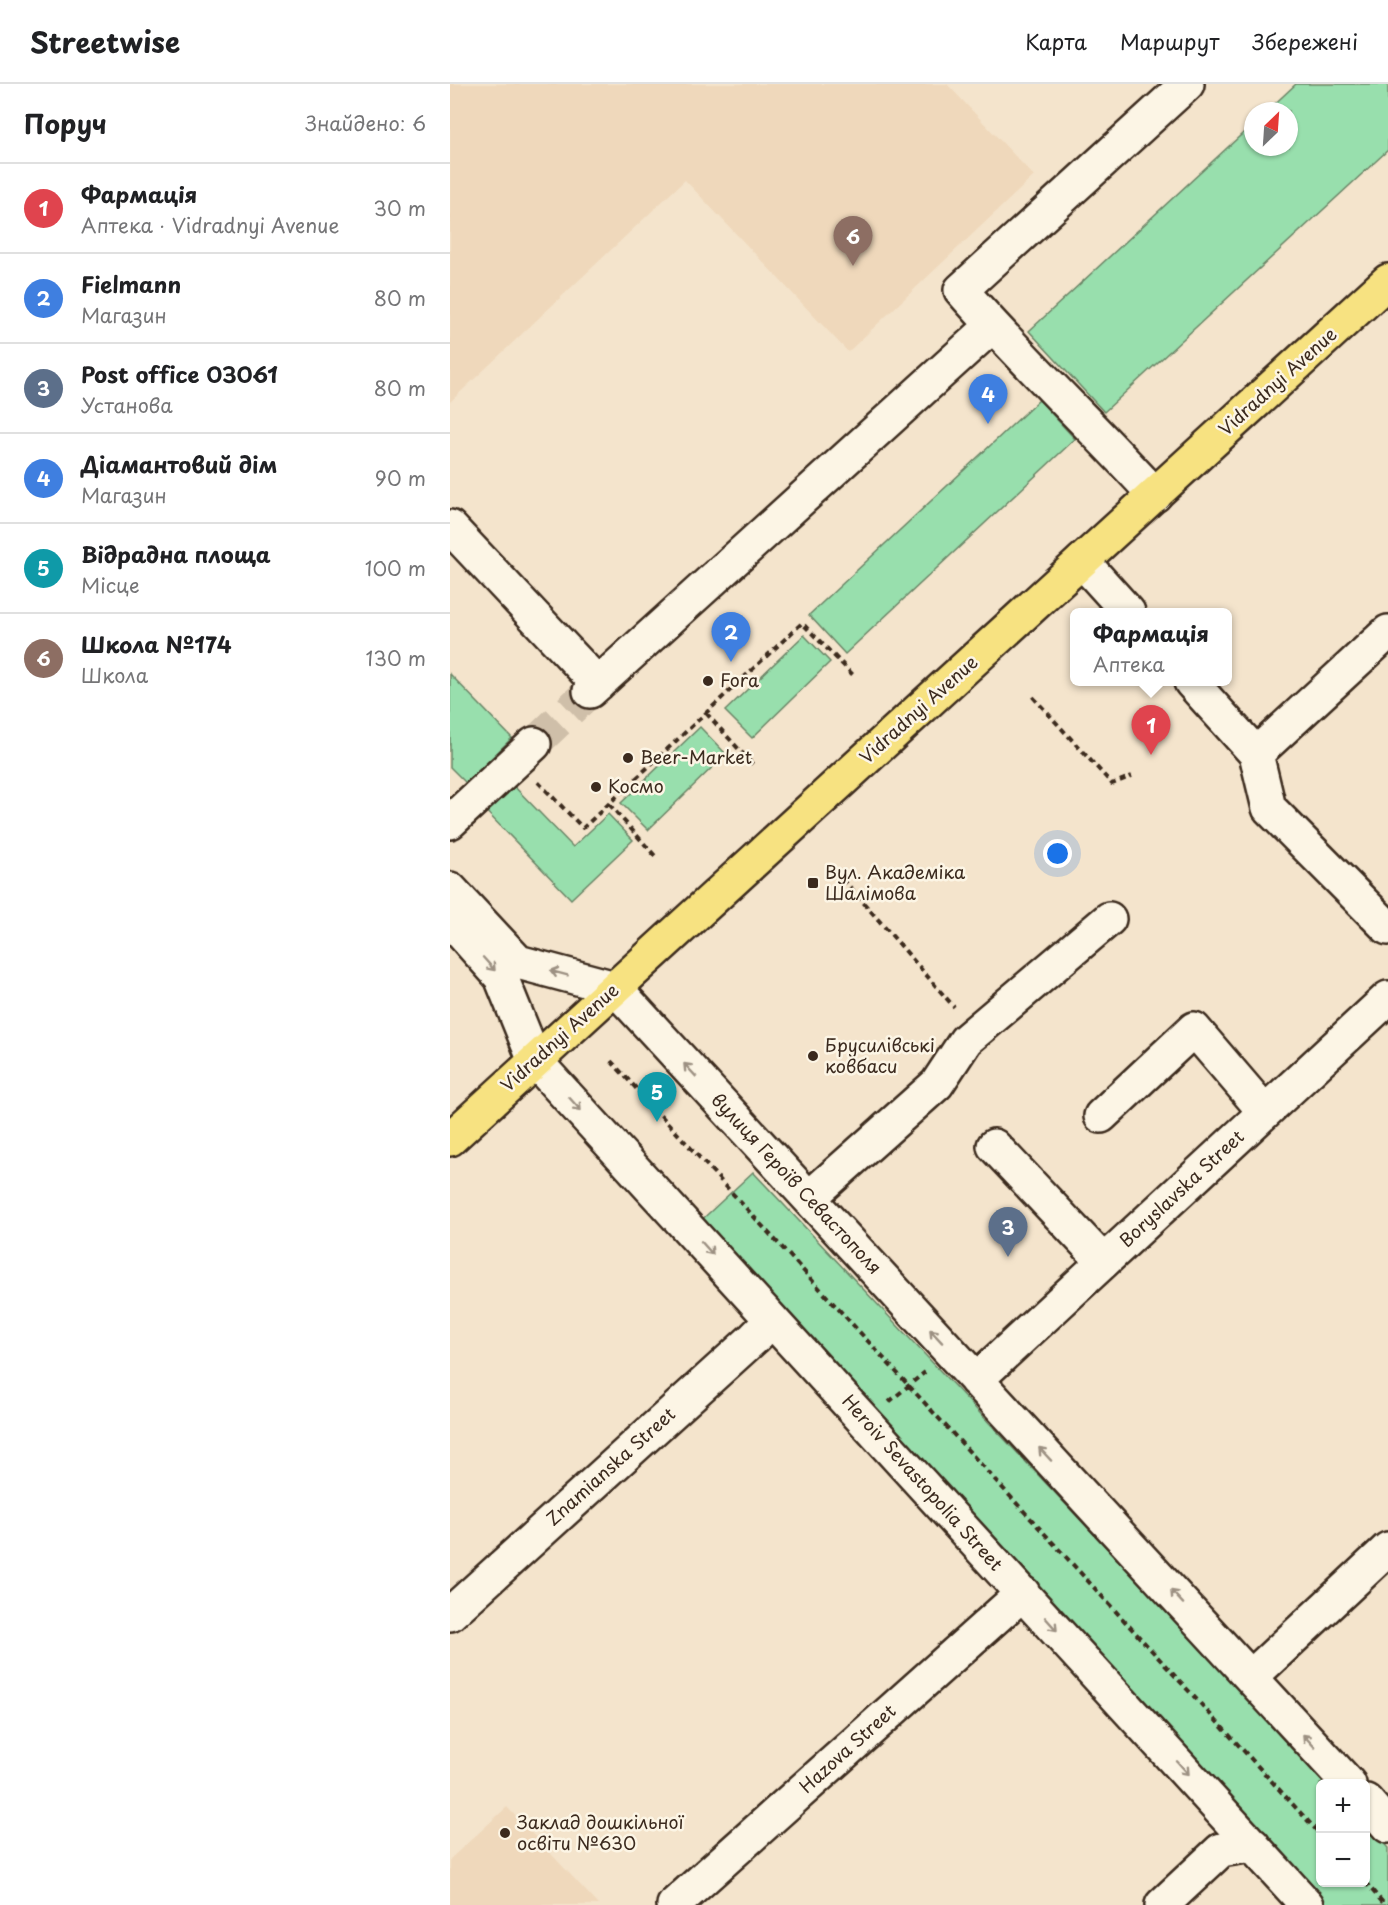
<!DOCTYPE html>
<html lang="uk">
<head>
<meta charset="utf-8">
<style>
	body { margin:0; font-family:"Playpen Sans",sans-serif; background:#f6f6f6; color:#202124 }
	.controls { position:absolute; right:18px; bottom:18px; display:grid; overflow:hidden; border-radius:9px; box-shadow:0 2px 4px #0004 }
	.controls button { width:54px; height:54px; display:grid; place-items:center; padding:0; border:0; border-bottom:2px solid #e0e0e0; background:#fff; color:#202124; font:30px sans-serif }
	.compass { position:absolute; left:794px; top:18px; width:54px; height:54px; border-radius:50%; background:#fff; box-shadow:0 2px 4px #0004; rotate:25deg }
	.you { position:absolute; left:608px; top:770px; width:21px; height:21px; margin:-15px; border:4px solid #fff; border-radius:50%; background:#1a73e8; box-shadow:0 0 0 9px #1a73e833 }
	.badge { display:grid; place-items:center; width:39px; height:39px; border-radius:50%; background:#7c3aed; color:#fff; font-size:20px; font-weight:700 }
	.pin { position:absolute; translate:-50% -50px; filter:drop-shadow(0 2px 3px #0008) }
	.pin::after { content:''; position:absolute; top:32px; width:21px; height:18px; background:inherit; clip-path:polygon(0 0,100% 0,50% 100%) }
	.popup { position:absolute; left:620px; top:524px; width:162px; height:78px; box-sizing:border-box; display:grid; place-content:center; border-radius:9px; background:#fff; filter:drop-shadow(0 2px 4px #0005); font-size:20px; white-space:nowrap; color:#757577 }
	.popup b { font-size:22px; color:#202124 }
	.popup::after { content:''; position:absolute; left:50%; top:100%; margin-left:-12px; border:12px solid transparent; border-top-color:#fff }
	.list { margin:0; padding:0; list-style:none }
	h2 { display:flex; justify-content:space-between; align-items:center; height:78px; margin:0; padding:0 24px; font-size:26px }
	h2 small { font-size:20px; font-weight:400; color:#757577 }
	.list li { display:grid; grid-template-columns:39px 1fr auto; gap:18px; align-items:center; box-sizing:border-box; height:90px; padding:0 24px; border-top:2px solid #e0e0e0 }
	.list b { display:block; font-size:22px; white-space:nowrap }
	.list p { margin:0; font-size:20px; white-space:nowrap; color:#757577 }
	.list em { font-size:20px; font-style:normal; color:#757577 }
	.map { position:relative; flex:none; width:938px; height:1821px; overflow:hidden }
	header { display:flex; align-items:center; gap:36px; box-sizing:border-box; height:84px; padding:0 30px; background:#fff; border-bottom:2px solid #e0e0e0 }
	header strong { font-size:28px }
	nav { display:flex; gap:33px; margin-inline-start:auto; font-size:21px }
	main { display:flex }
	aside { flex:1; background:#fff }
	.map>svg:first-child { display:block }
	.built { fill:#efd8bb }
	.green { fill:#98dfad; stroke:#6a8466; stroke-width:1.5 }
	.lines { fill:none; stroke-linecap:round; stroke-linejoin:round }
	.minor-tunnel { stroke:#cfbfa9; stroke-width:33; stroke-dasharray:33 16; stroke-linecap:butt }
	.minor-casing { stroke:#3b2a1e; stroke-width:38 }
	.major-casing { stroke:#3b2a1e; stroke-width:38 }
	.path { stroke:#3b2a1e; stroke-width:4; stroke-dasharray:6 4.5; stroke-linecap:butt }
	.minor { stroke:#fcf5e5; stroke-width:33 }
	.major { stroke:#f7e281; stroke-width:33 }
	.oneway { stroke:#9c9082 }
	.poi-dot { fill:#3b2a1e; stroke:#fcf5e5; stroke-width:2 }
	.labels { text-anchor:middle; stroke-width:5; stroke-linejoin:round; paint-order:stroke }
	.street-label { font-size:18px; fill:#3b2a1e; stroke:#fcf5e5 }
	.poi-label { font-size:18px; fill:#3b2a1e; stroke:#fcf5e5; text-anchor:start }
</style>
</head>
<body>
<header>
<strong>Streetwise</strong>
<nav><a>Карта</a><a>Маршрут</a><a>Збережені</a></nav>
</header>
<main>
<aside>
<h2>Поруч<small>Знайдено: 6</small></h2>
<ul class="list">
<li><span class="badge" style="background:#e0444e">1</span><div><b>Фармація</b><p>Аптека · Vidradnyi Avenue</p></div><em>30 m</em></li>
<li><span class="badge" style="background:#3f7fe0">2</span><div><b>Fielmann</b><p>Магазин</p></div><em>80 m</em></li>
<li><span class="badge" style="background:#5c6f8a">3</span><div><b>Post office 03061</b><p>Установа</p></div><em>80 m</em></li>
<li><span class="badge" style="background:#3f7fe0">4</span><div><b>Діамантовий дім</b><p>Магазин</p></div><em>90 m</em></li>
<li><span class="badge" style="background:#0f9aa8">5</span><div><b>Відрадна площа</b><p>Місце</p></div><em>100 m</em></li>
<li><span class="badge" style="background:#8d6e63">6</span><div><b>Школа №174</b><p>Школа</p></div><em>130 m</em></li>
</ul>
</aside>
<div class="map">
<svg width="938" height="1821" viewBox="0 0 938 1821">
	<rect width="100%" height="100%" fill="#f4e4cc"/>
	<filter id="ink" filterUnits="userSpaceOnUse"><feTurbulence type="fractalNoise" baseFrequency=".0167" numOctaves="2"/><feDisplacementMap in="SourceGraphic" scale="12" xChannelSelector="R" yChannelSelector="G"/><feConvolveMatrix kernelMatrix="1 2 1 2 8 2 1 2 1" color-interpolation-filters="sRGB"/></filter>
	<g filter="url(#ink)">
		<path class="built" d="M0 0H497L584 92 398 268 235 96 0 318Z
			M57 1723 149 1821H0V1775Z"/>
		<path class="green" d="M846 0H938V66L654 328 579 247 803 40V63H839V27H817Z
			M589 316 625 355 395 570 359 531Z
			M354 551 380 578 302 654 275 627Z
			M0 590 62 654 16 699 0 683Z
			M250 643 276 670 198 746 171 719Z
			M57 695 123 763 158 730 183 756 121 815 30 721Z
			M303 1088 878 1699 870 1700V1798H916V1740L938 1764V1821H873L245 1142Z"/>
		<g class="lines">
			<path class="minor-tunnel" d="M84 660 140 607"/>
			<g class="minor-casing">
				<path id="minor" d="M705 411C641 341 573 277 511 206L737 0
					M0 443 148 600
					M632 477 678 528
					M741 598 806 670 819 724 938 844
					M140 607 542 242
					M806 670 938 548
					M0 738 84 660
					M0 805 68 878 165 904 899 1700
					M0 836 51 893 85 977 857 1821
					M651 1032 744 945 815 1028
					M544 1062 653 1177
					M359 1114 487 1000 516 956 659 835
					M526 1296 938 914
					M0 1530 304 1254 322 1236
					M801 1593 938 1465
					M916 1717 938 1742
					M224 1821 573 1509
					M712 1821 771 1766 803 1761"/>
			</g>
			<g class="major-casing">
				<path id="major" d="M0 1055 938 197"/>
			</g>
			<path class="path" d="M583 613 662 700 682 692
				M256 629 305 683
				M88 698 133 744 352 539 404 592
				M159 720 206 773
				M386 787 504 923
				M161 977 870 1750
				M439 1318 475 1288
				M915 1798 935 1821"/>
			<use href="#minor" class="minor"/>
			<use href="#major" class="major"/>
		</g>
		<defs><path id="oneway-shaft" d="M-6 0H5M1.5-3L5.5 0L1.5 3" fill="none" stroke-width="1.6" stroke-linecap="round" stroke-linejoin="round" transform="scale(1.5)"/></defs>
		<g class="oneway">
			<use href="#oneway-shaft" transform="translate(39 880) rotate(48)"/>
			<use href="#oneway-shaft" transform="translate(109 889) rotate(-165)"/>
			<use href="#oneway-shaft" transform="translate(240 986) rotate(-133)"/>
			<use href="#oneway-shaft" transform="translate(125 1020) rotate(48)"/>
			<use href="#oneway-shaft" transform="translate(257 1164) rotate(48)"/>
			<use href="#oneway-shaft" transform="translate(486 1252) rotate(-133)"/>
			<use href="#oneway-shaft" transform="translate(595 1370) rotate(-133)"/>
			<use href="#oneway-shaft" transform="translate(727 1513) rotate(-133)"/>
			<use href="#oneway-shaft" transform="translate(601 1540) rotate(48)"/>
			<use href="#oneway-shaft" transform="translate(859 1657) rotate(-133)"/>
			<use href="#oneway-shaft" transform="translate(733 1684) rotate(48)"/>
		</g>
	</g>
	<g class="poi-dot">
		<circle cx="258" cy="597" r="6"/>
		<circle cx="178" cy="674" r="6"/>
		<circle cx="146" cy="703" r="6"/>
		<rect x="357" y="793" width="12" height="12" rx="3"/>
		<circle cx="363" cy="972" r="6"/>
		<circle cx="55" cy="1749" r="6"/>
	</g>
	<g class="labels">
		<g class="street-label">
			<text transform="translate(828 298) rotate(-42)" y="6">Vidradnyi Avenue</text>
			<text transform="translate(469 626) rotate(-42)" y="6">Vidradnyi Avenue</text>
			<text transform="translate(110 954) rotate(-42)" y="6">Vidradnyi Avenue</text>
			<text transform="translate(346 1100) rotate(47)" y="6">вулиця Героїв Севастополя</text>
			<text transform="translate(732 1105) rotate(-43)" y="6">Boryslavska Street</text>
			<text transform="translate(161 1383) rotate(-42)" y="6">Znamianska Street</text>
			<text transform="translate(472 1399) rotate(48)" y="6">Heroiv Sevastopolia Street</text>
			<text transform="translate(398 1665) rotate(-42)" y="6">Hazova Street</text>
		</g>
		<g class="poi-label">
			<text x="270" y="603">Fora</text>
			<text x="190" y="680">Beer-Market</text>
			<text x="158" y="709">Космо</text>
			<text x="375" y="795">Вул. Академіка<tspan x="375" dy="21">Шалімова</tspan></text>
			<text x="375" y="968">Брусилівські<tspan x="375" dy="21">ковбаси</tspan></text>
			<text x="67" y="1745">Заклад дошкільної<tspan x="67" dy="21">освіти №630</tspan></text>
		</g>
	</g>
</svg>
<div class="controls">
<button>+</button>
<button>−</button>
</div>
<svg class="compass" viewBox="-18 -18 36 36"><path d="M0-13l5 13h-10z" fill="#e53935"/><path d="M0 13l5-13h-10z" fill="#757577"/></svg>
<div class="you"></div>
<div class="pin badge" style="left:701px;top:671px;background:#e0444e">1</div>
<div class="popup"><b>Фармація</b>Аптека</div>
<div class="pin badge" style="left:281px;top:578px;background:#3f7fe0">2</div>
<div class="pin badge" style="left:558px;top:1173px;background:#5c6f8a">3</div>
<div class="pin badge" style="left:538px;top:340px;background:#3f7fe0">4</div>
<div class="pin badge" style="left:207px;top:1038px;background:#0f9aa8">5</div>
<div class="pin badge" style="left:403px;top:182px;background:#8d6e63">6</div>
</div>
</main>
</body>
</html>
